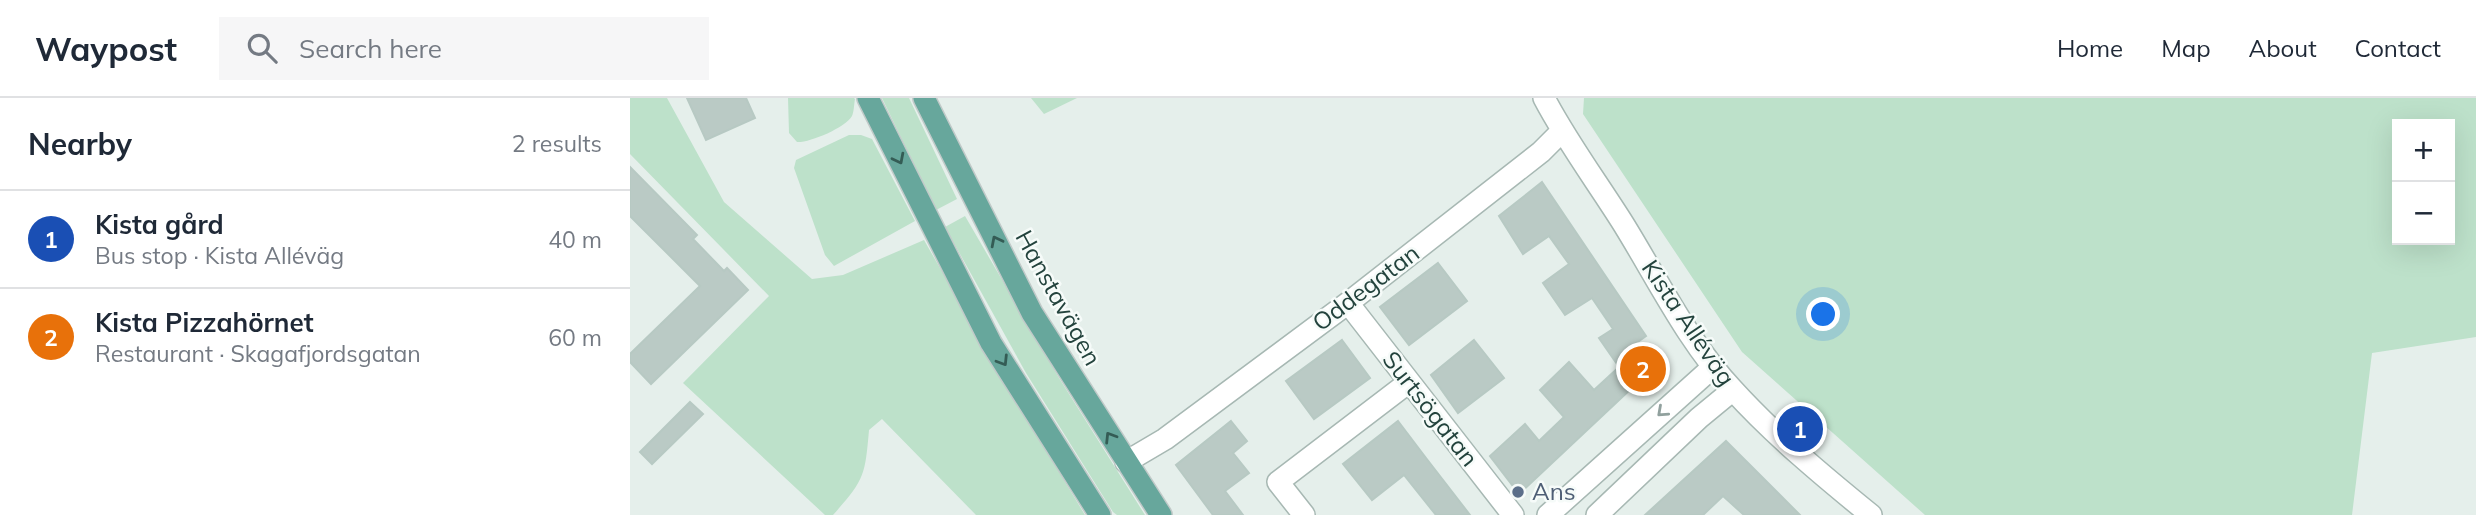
<!DOCTYPE html>
<html lang="en">
<head>
<meta charset="utf-8">
<style>
	body { margin:0; font-family:Mulish,sans-serif; background:#f6f6f7; color:#1f2937 }
	.controls { position:absolute; right:21px; top:21px; display:grid; overflow:hidden; border-radius:0px; box-shadow:0 7px 28px #0002 }
	.controls button { width:63px; height:63px; display:grid; place-items:center; padding:0; border:0; border-bottom:2px solid #e0e1e3; background:#fff; color:#1f2937; font:35px sans-serif }
	.you { position:absolute; left:1194px; top:217px; width:24px; height:24px; margin:-18px; border:5px solid #fff; border-radius:50%; background:#1a73e8; box-shadow:0 0 0 10px #1a73e833 }
	.badge { display:grid; place-items:center; width:46px; height:46px; border-radius:50%; background:#d93025; color:#fff; font-size:23px; font-weight:700 }
	.pin { position:absolute; translate:-50% -50%; border:4px solid #fff; box-shadow:0 2px 7px #0006 }
	.list { margin:0; padding:0; list-style:none }
	h2 { display:flex; justify-content:space-between; align-items:center; height:91px; margin:0; padding:0 28px; font-size:30px }
	h2 small { font-size:23px; font-weight:400; color:#747a83 }
	.list li { display:grid; grid-template-columns:46px 1fr auto; gap:21px; align-items:center; box-sizing:border-box; height:98px; padding:0 28px; border-top:2px solid #e0e1e3 }
	.list b { display:block; font-size:26px; white-space:nowrap }
	.list p { margin:0; font-size:23px; white-space:nowrap; color:#747a83 }
	.list em { font-size:23px; font-style:normal; color:#747a83 }
	.icon { flex:none; width:38px; height:38px; fill:none; stroke:currentColor; stroke-width:2; stroke-linecap:round; stroke-linejoin:round }
	.map { position:relative; flex:none; width:1846px; height:417px; overflow:hidden }
	header { display:flex; align-items:center; gap:42px; box-sizing:border-box; height:98px; padding:0 35px; background:#fff; border-bottom:2px solid #e0e1e3 }
	header strong { font-size:33px }
	nav { display:flex; gap:38px; margin-inline-start:auto; font-size:24px }
	.search { width:490px; height:63px; background:#f6f6f7; display:flex; align-items:center; gap:18px; box-sizing:border-box; padding:0 24px; border-radius:0px; color:#747a83; font-size:26px }
	main { display:flex }
	aside { flex:1; background:#fff }
	.map>svg:first-child { display:block }
	.green { fill:#bde1ca; fill-rule:evenodd }
	.building { fill:#bacac5; stroke:#b7c9c3; stroke-width:2 }
	.lines { fill:none; stroke-linecap:round; stroke-linejoin:round }
	.minor-casing { stroke:#a7b8b3; stroke-width:24 }
	.major-casing { stroke:#c1cac9; stroke-width:24 }
	.minor { stroke:#fff; stroke-width:21 }
	.major { stroke:#67a79c; stroke-width:21 }
	.oneway { stroke:#345c55 }
	.oneway2 { stroke:#91a19e }
	.service-dot { fill:#5c6f8a; stroke:#f6fbf9; stroke-width:2.5 }
	.labels { text-anchor:middle; stroke-width:5; stroke-linejoin:round; paint-order:stroke }
	.street-label { font-size:24px; fill:#23433d; stroke:#f6fbf9 }
	.service-label { font-size:24px; fill:#4e5e75; stroke:#f6fbf9; text-anchor:start }
</style>
</head>
<body>
<header>
<strong>Waypost</strong>
<div class="search"><svg class="icon" aria-label="search" viewBox="0 0 24 24"><circle cx="10" cy="10" r="6"/><path d="M15 15l6 6"/></svg>Search here</div>
<nav><a>Home</a><a>Map</a><a>About</a><a>Contact</a></nav>
</header>
<main>
<aside>
<h2>Nearby<small>2 results</small></h2>
<ul class="list">
<li><span class="badge" style="background:#1a4fb4">1</span><div><b>Kista gård</b><p>Bus stop · Kista Alléväg</p></div><em>40 m</em></li>
<li><span class="badge" style="background:#e8710a">2</span><div><b>Kista Pizzahörnet</b><p>Restaurant · Skagafjordsgatan</p></div><em>60 m</em></li>
</ul>
</aside>
<div class="map">
<svg width="1846" height="417" viewBox="0 0 1846 417">
	<rect width="100%" height="100%" fill="#e5efeb"/>
	<path class="green" d="M0 0H37L94 104 182 181 213 177 294 142 386 303 455 417H346L252 321 239 332C235 379 234 382 203 417H195L53 285 139 198 0 56Z
		M158 0H224L225 1C224 6 224 14 222 18 215 30 179 45 167 44L159 35Z
		M252 0H279L327 101 306 112Z
		M401 0H447L414 16Z
		M954 0H1846V239L1742 255 1722 417H1295L1112 254 953 16ZM1767 26H1820V142H1767Z
		M219 37H231L242 41 285 123 204 168 195 157 164 70 166 62Z
		M335 118 429 280 515 417H487L483 414 396 275 315 129Z"/>
	<path class="building" d="M57 0H116L125 20 76 42Z
		M0 69 67 137 63 141 94 173 97 170 118 192 21 286 0 264V256L70 188 0 118Z
		M912 84 1016 238 1005 246 1022 271 889 396 860 358 895 326 909 343 934 319 910 292 939 264 964 292 989 269 969 240 983 231 962 200 935 217 913 185 939 166 919 138 893 156 869 118Z
		M808 165 837 203 779 247 750 209Z
		M712 242 740 280 684 321 656 283Z
		M844 242 874 280 828 315 801 277Z
		M60 304 73 316 22 366 10 354Z
		M601 323 617 343 603 355 619 375 595 393 613 417H583L546 367Z
		M768 323 796 360 840 417H806L774 377 742 402 713 366Z
		M1096 343 1170 417H1114L1093 398 1073 417H1015Z"/>
	<g class="lines">
		<g class="minor-casing">
			<path id="minor" d="M914 0C937 44 967 84 994 127 1028 182 1058 244 1103 292 1145 338 1193 378 1241 417
				M718 205 883 417
				M496 364 535 341 718 205 911 54 932 33
				M674 417 648 384 779 284
				M918 417 1083 269
				M967 417 1069 320 1103 292"/>
		</g>
		<g class="major-casing">
			<path id="major" d="M238 0 361 245 470 417
				M294 0 402 215 531 417"/>
		</g>
		<use href="#minor" class="minor"/>
		<use href="#major" class="major"/>
	</g>
	<defs><path id="oneway-chevron" d="M-2-3.5L2.5 0L-2 3.5" fill="none" stroke-width="1.6" stroke-linecap="round" stroke-linejoin="round" transform="scale(1.75)"/></defs>
	<g class="oneway">
		<use href="#oneway-chevron" transform="translate(269 61) rotate(63)"/>
		<use href="#oneway-chevron" transform="translate(366 143) rotate(-117)"/>
		<use href="#oneway-chevron" transform="translate(373 263) rotate(58)"/>
		<use href="#oneway-chevron" transform="translate(480 339) rotate(-122)"/>
	</g>
	<use class="oneway2" href="#oneway-chevron" transform="translate(1032 314) rotate(138)"/>
	<circle class="service-dot" cx="888" cy="394" r="7"/>
	<g class="labels">
		<g class="street-label">
			<text transform="translate(736 190) rotate(-37)" y="8">Oddegatan</text>
			<text transform="translate(428 200) rotate(61)" y="8">Hanstavägen</text>
			<text transform="translate(1058 225) rotate(56)" y="8">Kista Alléväg</text>
			<text transform="translate(800 311) rotate(52)" y="8">Surtsögatan</text>
		</g>
		<g class="service-label">
			<text x="902" y="402">Ans</text>
		</g>
	</g>
</svg>
<div class="controls">
<button>+</button>
<button>−</button>
</div>
<div class="you"></div>
<div class="pin badge" style="left:1170px;top:331px;background:#1a4fb4">1</div>
<div class="pin badge" style="left:1013px;top:271px;background:#e8710a">2</div>
</div>
</main>
</body>
</html>
